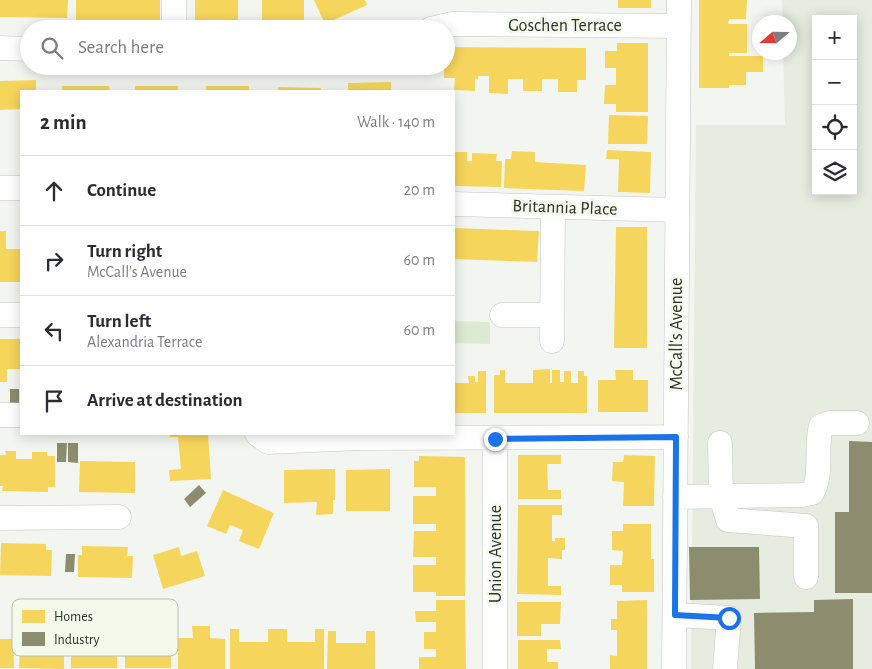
<!DOCTYPE html>
<html lang="en">
<head>
<meta charset="utf-8">
<style>
	body { margin:0; font-family:"Alegreya Sans",sans-serif; background:#f2f2f3; color:#2b2b33 }
	.controls { position:absolute; right:15px; top:15px; display:grid; overflow:hidden; border-radius:0px; box-shadow:0 2px 12px #0003 }
	.controls button { width:45px; height:45px; display:grid; place-items:center; padding:0; border:0; border-bottom:1px solid #e1e1e2; background:#fff; color:#2b2b33; font:25px sans-serif }
	.compass { position:absolute; left:752px; top:15px; width:45px; height:45px; border-radius:50%; background:#fff; box-shadow:0 2px 12px #0003; rotate:250deg }
	.stop { position:absolute; width:15px; height:15px; margin:-11px; border:4px solid #1a73e8; border-radius:50%; background:#fff }
	.stop.end { background:#1a73e8; border-color:#fff; box-shadow:0 1px 5px #0008 }
	.list { margin:0; padding:0; list-style:none }
	h2 { display:flex; justify-content:space-between; align-items:center; height:65px; margin:0; padding:0 20px; font-size:21px }
	h2 small { font-size:16px; font-weight:400; color:#7c7c81 }
	.list li { display:grid; grid-template-columns:32px 1fr auto; gap:15px; align-items:center; box-sizing:border-box; height:70px; padding:0 20px; border-top:1px solid #e1e1e2 }
	.list b { display:block; font-size:19px; white-space:nowrap }
	.list p { margin:0; font-size:16px; white-space:nowrap; color:#7c7c81 }
	.list em { font-size:16px; font-style:normal; color:#7c7c81 }
	.icon { flex:none; width:28px; height:28px; fill:none; stroke:currentColor; stroke-width:2; stroke-linecap:round; stroke-linejoin:round }
	.map { position:relative; flex:none; width:872px; height:669px; overflow:hidden }
	.search { position:absolute; background:#fff; box-shadow:0 2px 12px #0003; left:20px; top:20px; width:435px; height:55px; display:flex; align-items:center; gap:12px; box-sizing:border-box; padding:0 18px; border-radius:28px; color:#7c7c81; font-size:19px }
	.panel { position:absolute; background:#fff; box-shadow:0 2px 12px #0003; left:20px; top:90px; width:435px; height:345px; border-radius:0px }
	.map>svg:first-child { display:block }
	.built { fill:#e6ece0; fill-rule:evenodd }
	.green { fill:#dde9d1 }
	.homes { fill:#f6d55c }
	.industry { fill:#8c8c6e }
	.lines { fill:none; stroke-linecap:round; stroke-linejoin:round }
	.minor-casing { stroke:#c4c6c1; stroke-width:25 }
	.minor { stroke:#fdfefd; stroke-width:24 }
	.route { stroke:#1a73e8; stroke-width:6 }
	.labels { text-anchor:middle; stroke-width:5; stroke-linejoin:round; paint-order:stroke }
	.street-label { font-size:18px; fill:#2f312c; stroke:#f3faec }
	.key { fill:#f3faec; stroke:#b8beb2; stroke-width:1 }
	.key-label { font-size:14px; fill:#2f312c }
</style>
</head>
<body>
<div class="map">
<svg width="872" height="669" viewBox="0 0 872 669">
	<rect width="100%" height="100%" fill="#f3f6f0"/>
	<path class="built" d="M782 0H872V669H691L696 125H785L783 53 790 52V22H783ZM816 19H853V191H816Z"/>
	<path class="green" d="M454 321 490 322V344L454 343Z"/>
	<path class="homes" d="M0 0H68L67 18 0 17Z
		M76 0H160V22L76 21Z
		M195 0H238V24L195 23Z
		M262 0H304V24H262Z
		M314 0H365L367 5 325 24Z
		M618 0H651V8H618Z
		M699 0H747L746 19H729L728 23 729 24H747V53H729V56H763V72H746V85H729V88H699Z
		M617 43H648V112H616V104H604L605 85H616V68H605V51H617Z
		M446 47 586 48V80H577V92H558V79H542V91H523V79H508V94L489 93V76H478V79H475V91L454 90 455 78H444V66H446Z
		M36 80V91H21V109L0 110V81Z
		M391 82V91H348V83Z
		M62 86H109L110 91H62Z
		M135 86H178V91H135Z
		M206 86H249V91H206Z
		M278 87 321 88V91H278Z
		M609 115 648 116 647 144H608Z
		M607 150 651 152 650 193 618 192 619 159H606Z
		M512 151 535 152V162L586 165 584 191 504 188 505 159H511Z
		M454 152H467V161H472V153L497 154 496 161H502L501 187 454 186Z
		M616 227H647V348H614Z
		M454 228 539 231 537 262 454 259Z
		M0 231H6V249H21V282H0Z
		M0 339H21V369H7V382H0Z
		M550 369V383H552V370H560V382H564V371H571V383H578V371H584V376H587V413H494V375H500V370H505V383H533V370Z
		M615 370H633V380H648V412H598V380H616Z
		M478 371H486V413H454V383H469L468 376H475V382H478Z
		M170 434H208L211 479 170 481 169 470 181 469 178 437H170Z
		M5 451H16V459H32V452H47V456H55V487H48V492L2 491 3 486H0V455H6Z
		M518 455H561V464H547L548 490H561V499H518Z
		M624 455 655 456 654 506H623L624 482 612 481 613 462H623Z
		M419 456 465 457V596H436V592H413V565H436V557H413L414 531H436V524H413V496H436V487H414V461H419Z
		M80 461 135 462V493L79 492Z
		M335 469V500H333V514L316 515 317 502 284 503V470Z
		M390 469V511H346V470Z
		M223 490 274 513 259 549 239 541 243 530 238 528 230 525 226 534 207 526Z
		M518 505H562V515H552V541H555V538H565V550H562V559L548 558V586H561V595L517 594Z
		M623 524H651V559H654V592H622V585H610V565H622L623 551 612 550V531H623Z
		M1 543 46 544V550H52L51 576 0 575Z
		M82 546 128 547 127 556H133L132 578 78 577V555H82Z
		M179 547 181 556 197 551 205 576 163 589 153 555Z
		M436 600H465L466 669H419V657H436V649H424V632H436V622H416L415 611H436Z
		M647 600V669H610V655L617 656V630H611V619H617V601Z
		M517 602H561L560 624H541V636H517Z
		M139 624H156V637H171V668H125V637H139Z
		M192 626H210V638L225 639V669H178V638H193Z
		M230 629H239V642H268V629H287V642H315V629H324V669H230Z
		M328 631H336V643H366V631H375V669H327Z
		M0 639H13L14 668H0Z
		M20 639H64V669L19 668Z
		M117 639V668H71V640Z
		M518 640H560L561 649H547V662H558V669H518Z"/>
	<path class="industry" d="M10 389H19V405H10Z
		M849 441 872 442V593H835V512H849Z
		M57 443H67L66 462H57Z
		M68 443H78V463L68 462Z
		M199 485 206 493 190 507 184 499Z
		M689 547H759L760 599 690 600Z
		M66 554H75L74 572H65Z
		M853 599V669H755L754 613 814 612V600Z"/>
	<g class="lines">
		<g class="minor-casing">
			<path id="minor" d="M174 29V0
				M431 29 452 24 678 26
				M0 48 29 49
				M0 188H21
				M454 204 677 210
				M0 315H21
				M502 315H552
				M552 341 553 207
				M0 415H21
				M257 434 268 442 360 438 676 437
				M495 439V669
				M720 443 721 496 728 520 806 526V577
				M675 497 802 495 812 493C823 475 815 447 821 426L830 423H857
				M0 518 119 517
				M675 615 729 618 725 669
				M674 669 679 0"/>
		</g>
		<use href="#minor" class="minor"/>
	</g>
	<g class="lines">
		<path class="route" d="M495 439 676 437 675 615 729 618"/>
	</g>
	<g class="labels">
		<g class="street-label">
			<text x="565" y="31">Goschen Terrace</text>
			<text transform="translate(565 207) rotate(2)" y="6">Britannia Place</text>
			<text transform="translate(676 334) rotate(-90)" y="6">McCall's Avenue</text>
			<text transform="translate(495 554) rotate(-90)" y="6">Union Avenue</text>
		</g>
	</g>
	<rect x="12" y="599" width="166" height="57" rx="8" class="key"/>
	<rect x="22" y="610" width="23" height="13" fill="#f6d55c"/>
	<rect x="22" y="632" width="23" height="14" fill="#8c8c6e"/>
	<g class="key-label">
		<text x="54" y="621">Homes</text>
		<text x="54" y="644">Industry</text>
	</g>
</svg>
<div class="controls">
<button>+</button>
<button>−</button>
<button><svg class="icon" aria-label="locate" viewBox="0 0 24 24"><circle cx="12" cy="12" r="6"/><path d="M12 2v4M12 18v4M2 12h4M18 12h4"/></svg></button>
<button><svg class="icon" aria-label="layers" viewBox="0 0 24 24"><path d="M12 4l9 5-9 5-9-5zM3 14l9 5 9-5"/></svg></button>
</div>
<svg class="compass" viewBox="-18 -18 36 36"><path d="M0-13l5 13h-10z" fill="#e53935"/><path d="M0 13l5-13h-10z" fill="#7c7c81"/></svg>
<div class="stop" style="left:729px;top:618px"></div>
<div class="stop end" style="left:495px;top:439px"></div>
<div class="search"><svg class="icon" aria-label="search" viewBox="0 0 24 24"><circle cx="10" cy="10" r="6"/><path d="M15 15l6 6"/></svg>Search here</div>
<section class="panel">
<h2>2 min<small>Walk · 140 m</small></h2>
<ul class="list">
<li><svg class="icon" aria-label="ahead" viewBox="0 0 24 24"><path d="M12 20V5M6 11l6-6 6 6"/></svg><div><b>Continue</b></div><em>20 m</em></li>
<li><svg class="icon" aria-label="right" viewBox="0 0 24 24"><path d="M7 20v-9h11M14 6l5 5-5 5"/></svg><div><b>Turn right</b><p>McCall's Avenue</p></div><em>60 m</em></li>
<li><svg class="icon" aria-label="left" viewBox="0 0 24 24"><path d="M17 20v-9H6M10 6l-5 5 5 5"/></svg><div><b>Turn left</b><p>Alexandria Terrace</p></div><em>60 m</em></li>
<li><svg class="icon" aria-label="arrive" viewBox="0 0 24 24"><path d="M6 21V4h12l-3 4 3 4H6"/></svg><div><b>Arrive at destination</b></div></li>
</ul>
</section>
</div>
</body>
</html>
